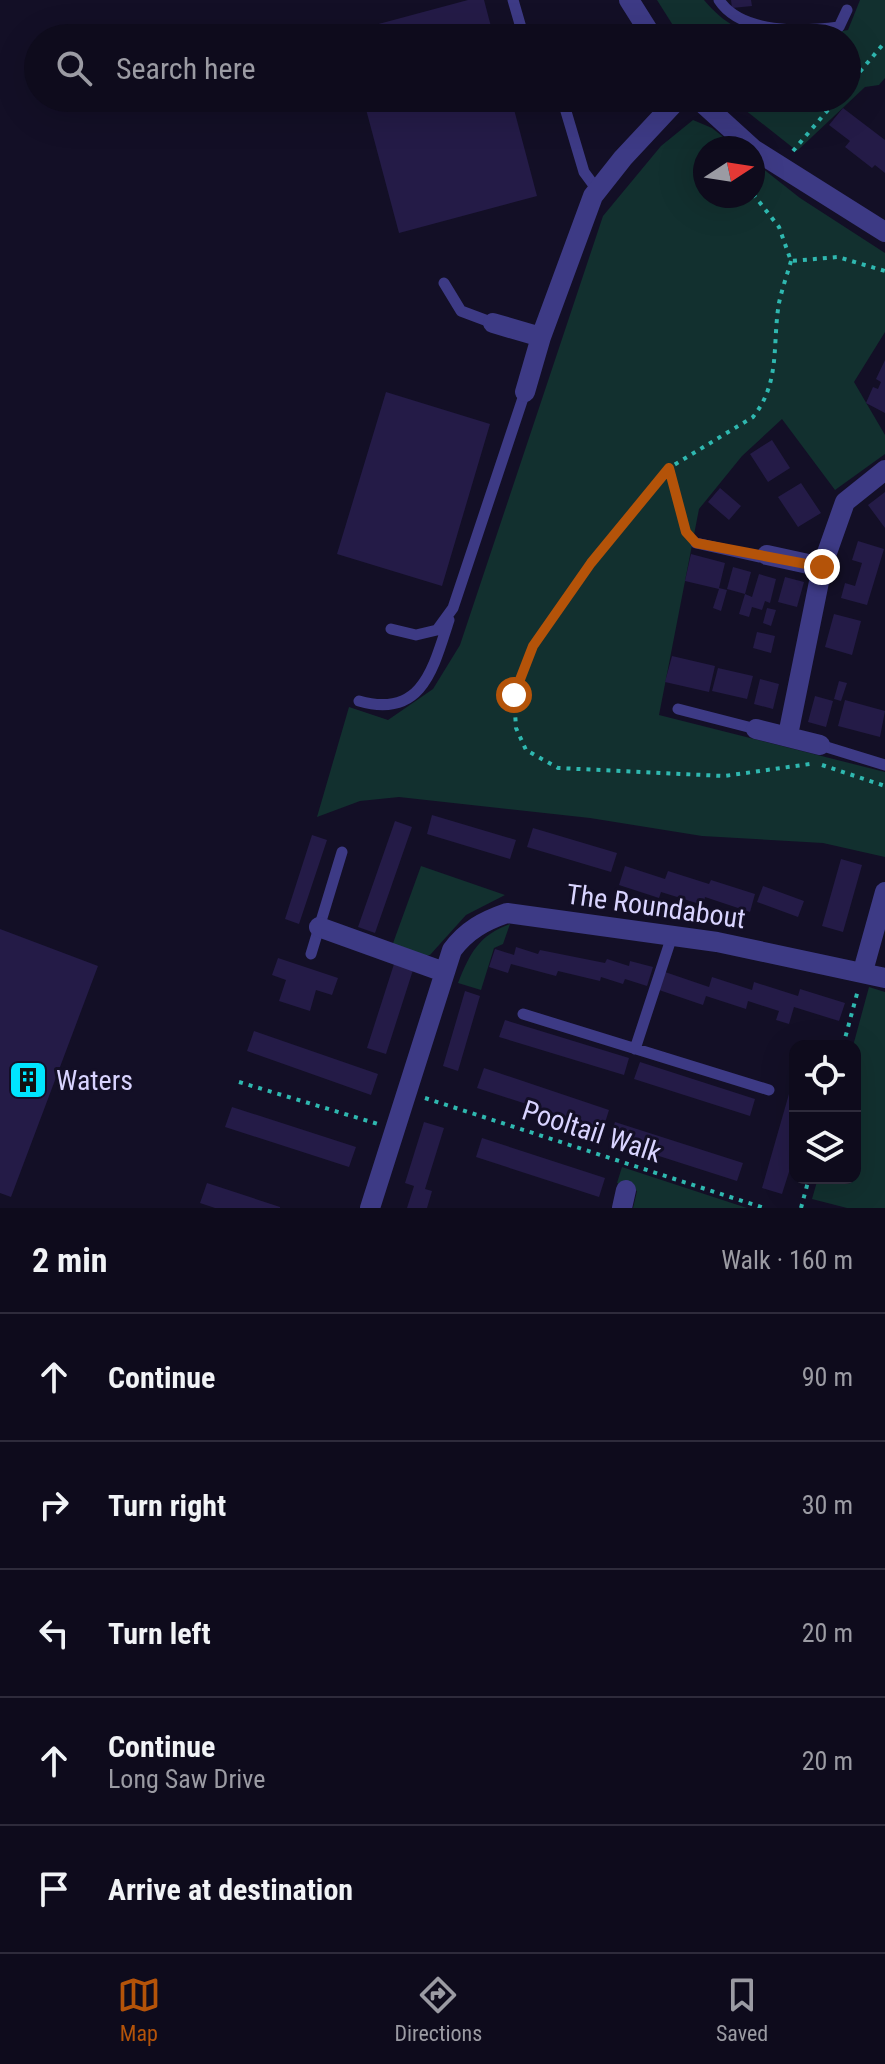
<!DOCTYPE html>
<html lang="en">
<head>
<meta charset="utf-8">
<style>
	body { margin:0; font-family:"Roboto Condensed",sans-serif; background:#171425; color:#f1f3f6 }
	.controls { position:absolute; right:24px; bottom:24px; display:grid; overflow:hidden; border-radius:16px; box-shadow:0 8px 32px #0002 }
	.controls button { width:72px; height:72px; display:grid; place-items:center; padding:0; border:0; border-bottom:2px solid #2e2b3b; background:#0e0b1c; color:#f1f3f6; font:40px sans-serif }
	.compass { position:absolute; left:693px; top:136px; width:72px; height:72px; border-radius:50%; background:#0e0b1c; box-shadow:0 8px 32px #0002; rotate:78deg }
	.stop { position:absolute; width:24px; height:24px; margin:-18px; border:6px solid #b45309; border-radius:50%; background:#fff }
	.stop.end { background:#b45309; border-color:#fff; box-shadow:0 2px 8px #0008 }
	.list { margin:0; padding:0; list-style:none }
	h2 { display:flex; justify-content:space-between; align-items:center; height:104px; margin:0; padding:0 32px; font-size:34px }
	h2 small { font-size:26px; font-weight:400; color:#9b9ba3 }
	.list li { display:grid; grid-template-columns:52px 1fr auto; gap:24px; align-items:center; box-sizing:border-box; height:128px; padding:0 32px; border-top:2px solid #2e2b3b }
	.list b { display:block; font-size:30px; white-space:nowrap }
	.list p { margin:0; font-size:26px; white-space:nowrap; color:#9b9ba3 }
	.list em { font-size:26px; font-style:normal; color:#9b9ba3 }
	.icon { flex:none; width:44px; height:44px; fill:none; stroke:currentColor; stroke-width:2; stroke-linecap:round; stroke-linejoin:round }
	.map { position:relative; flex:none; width:885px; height:1208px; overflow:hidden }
	.search { position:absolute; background:#0e0b1c; box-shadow:0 8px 32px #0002; left:24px; right:24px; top:24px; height:88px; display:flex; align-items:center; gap:20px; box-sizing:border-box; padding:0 28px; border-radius:44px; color:#9b9ba3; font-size:30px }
	.sheet { height:744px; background:#0e0b1c }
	nav { display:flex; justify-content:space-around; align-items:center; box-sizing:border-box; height:112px; border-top:2px solid #2e2b3b; background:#0e0b1c; font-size:22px; color:#9b9ba3 }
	nav a { display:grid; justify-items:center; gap:4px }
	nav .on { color:#b45309 }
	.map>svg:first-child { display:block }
	.green { fill:#12302f }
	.building { fill:#241b47 }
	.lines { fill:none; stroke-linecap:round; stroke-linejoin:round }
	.path { stroke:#2fb8b0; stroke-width:4; stroke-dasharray:4 6; stroke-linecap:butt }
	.lane { stroke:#3d3a85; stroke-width:11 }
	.street { stroke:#3d3a85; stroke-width:20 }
	.route { stroke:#b45309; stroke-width:10 }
	.labels { text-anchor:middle; stroke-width:6; stroke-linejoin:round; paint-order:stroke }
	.street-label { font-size:28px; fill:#d9d4ff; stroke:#130f26 }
	.poi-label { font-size:28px; fill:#d9d4ff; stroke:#130f26; text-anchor:start }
</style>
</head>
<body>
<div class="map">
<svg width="885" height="1208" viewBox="0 0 885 1208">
	<rect width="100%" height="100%" fill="#130f26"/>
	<path class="green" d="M657 0H704C731 31 746 33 786 38H681Z
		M860 0H885V78L879 85 865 87 797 151 730 98H847V38H808L848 30Z
		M693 120 712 128 737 148H705V196H753V161L800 198 885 253V332L854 382 885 435V454L835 490 782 419 742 456 699 509 659 715 885 772V857L823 843 702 836 590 818 399 797 360 801 317 817 349 707 388 720 433 689 460 645 603 216 661 146Z
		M421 866 505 895 466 915 430 955 424 956 392 946Z
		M510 924 503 944 494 948 481 990 458 983C470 953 479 935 510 924Z
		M869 987 885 992V1208H847L812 1199 818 1178H855L853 1046Z
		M622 1167 747 1208H633L637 1191 617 1183Z"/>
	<path class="building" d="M468 0H484L494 38H346L345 33Z
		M731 0H751L752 6 732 8Z
		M363 98H511L537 196 399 233Z
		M843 108 885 140V173L875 165 872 168 845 147 850 141 829 125Z
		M885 360V413L866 403 873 387 878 389 881 382 876 379Z
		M386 392 490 424 442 586 337 554Z
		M772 440 790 468 768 482 750 454Z
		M801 483 821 513 798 527 778 497Z
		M720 488 741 506 729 520 708 502Z
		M885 492V528L868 505Z
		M858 541 884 549 867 605 841 598 845 583 855 586 862 563 852 560Z
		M691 554 725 563 719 588 727 590 721 611 713 608 719 589 685 581Z
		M733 567 751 572 745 594 727 589Z
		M759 574 776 579 770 603 765 601 762 610 752 607 749 617 739 614 745 594 752 597Z
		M785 577 804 582 797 607 778 602Z
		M767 608 776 610 771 626 763 623Z
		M834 614 861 621 852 655 825 647Z
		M757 632 775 636 771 653 753 648Z
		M672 656 715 666 709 692 665 682Z
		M718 668 753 676 747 699 712 691Z
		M760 679 779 684 773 709 754 704Z
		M839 681 847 683 841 701 834 699Z
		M815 696 833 701 826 727 808 722Z
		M845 700 885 711 880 737 838 726Z
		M432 815 516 840 510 859 427 834Z
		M395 821 412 827 375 933 358 927Z
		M533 828 617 853 611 872 527 847Z
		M312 835 327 840 299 924 285 919Z
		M841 859 862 865 843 932 822 926Z
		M625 866 665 879 668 871 709 884 711 880 755 894 750 912 705 897 703 905 661 892 659 898 619 885Z
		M763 886 804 901 798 917 757 902Z
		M0 929 98 966 11 1197 0 1193Z
		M516 947 538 954 540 950 605 963 607 959 629 966 630 961 653 967 647 986 625 979 623 984 601 977 600 981 558 971 556 976 511 964 508 973 489 967 495 949 514 955Z
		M278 958 338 978 332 995 316 990 310 1011 279 1001 286 980 272 975Z
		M394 964 413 970 386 1054 367 1048Z
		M665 972 709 987 712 977 752 990 754 982 798 996 800 989 845 1003 839 1021 794 1007 789 1024 776 1020 779 1011 748 1001 746 1009 706 996 703 1005 659 990Z
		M465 991 480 996 458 1071 443 1066Z
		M505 1020 629 1058 624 1075 499 1037Z
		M254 1031 378 1074 371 1095 247 1051Z
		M640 1062 755 1099 750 1116 634 1079Z
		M484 1068 609 1110 603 1129 477 1088Z
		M795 1073V1153L782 1194 762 1188Z
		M232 1107 356 1147 349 1167 225 1127Z
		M424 1122 444 1128 425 1189 432 1191 427 1208H407L414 1186 405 1183Z
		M615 1122 743 1163 737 1181 609 1140Z
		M482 1138 605 1178 599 1197 476 1157Z
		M207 1183 280 1207V1208H215L200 1203Z"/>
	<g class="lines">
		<path class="path" d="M847 87 885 42
			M793 151 838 98
			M753 194 779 227 791 261 838 257 885 271
			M791 261C787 275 782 289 779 303 772 344 781 382 753 417L669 468 591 563 533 646 514 695 516 728 526 750 558 768 724 776 810 764
			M669 468 686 531
			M822 765 885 786
			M843 1046 858 990
			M239 1082 378 1124
			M425 1098 764 1208
			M801 1208 809 1178"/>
		<path class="lane" d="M513 0 522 31 531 38
			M719 0C741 34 802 32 839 27L847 10
			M562 98 584 172 598 191
			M444 283 461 311 493 323
			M696 543 759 557 767 555
			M391 629 416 635 437 630 453 608 525 392
			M359 701C422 719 433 669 449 620
			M678 709 756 729
			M820 745 885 765
			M311 954 342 852
			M523 1014 769 1090
			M635 1049 672 936"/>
		<path class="street" d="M629 0 653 38
			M697 98 752 148
			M753 149 885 232
			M493 323 541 337 593 196 623 158 679 98
			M525 392 541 337
			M767 555 822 567
			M756 729 820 745
			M788 735 822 567 845 502 885 470
			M319 927 444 972
			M863 971 885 892
			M370 1208 452 950C467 930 484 921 507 913L717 942 885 978
			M622 1208 626 1190"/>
	</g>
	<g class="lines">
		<path class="route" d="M514 695 533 646 591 563 669 468 686 532 696 543 822 567"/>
	</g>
	<defs>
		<g id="building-square" transform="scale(2)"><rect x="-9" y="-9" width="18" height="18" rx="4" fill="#00e5ff" stroke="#130f26"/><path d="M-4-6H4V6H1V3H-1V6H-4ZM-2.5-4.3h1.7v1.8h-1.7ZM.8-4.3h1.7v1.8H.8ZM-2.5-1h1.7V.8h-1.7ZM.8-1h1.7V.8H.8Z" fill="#111"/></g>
	</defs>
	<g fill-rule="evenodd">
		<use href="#building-square" x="28" y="1080"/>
	</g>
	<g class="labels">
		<g class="street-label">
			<text transform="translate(656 906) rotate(8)" y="10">The Roundabout</text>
			<text transform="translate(592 1131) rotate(18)" y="10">Pooltail Walk</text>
		</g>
		<g class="poi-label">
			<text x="56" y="1090">Waters</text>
		</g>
	</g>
</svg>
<div class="controls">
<button><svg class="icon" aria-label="locate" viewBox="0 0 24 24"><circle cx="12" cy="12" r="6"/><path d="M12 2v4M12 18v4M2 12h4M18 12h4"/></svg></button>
<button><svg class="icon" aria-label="layers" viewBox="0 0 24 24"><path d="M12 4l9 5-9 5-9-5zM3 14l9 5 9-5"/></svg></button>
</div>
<svg class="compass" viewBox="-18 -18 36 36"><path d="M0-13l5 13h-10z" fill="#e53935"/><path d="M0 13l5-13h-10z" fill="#9b9ba3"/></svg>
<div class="stop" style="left:514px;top:695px"></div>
<div class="stop end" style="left:822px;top:567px"></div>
<div class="search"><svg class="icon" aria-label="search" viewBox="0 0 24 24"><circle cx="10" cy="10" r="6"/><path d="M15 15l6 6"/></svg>Search here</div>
</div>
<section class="sheet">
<h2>2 min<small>Walk · 160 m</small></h2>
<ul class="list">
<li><svg class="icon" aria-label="ahead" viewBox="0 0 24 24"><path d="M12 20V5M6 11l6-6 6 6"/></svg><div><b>Continue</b></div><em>90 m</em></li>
<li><svg class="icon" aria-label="right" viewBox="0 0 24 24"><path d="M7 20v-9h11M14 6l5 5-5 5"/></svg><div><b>Turn right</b></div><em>30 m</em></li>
<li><svg class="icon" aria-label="left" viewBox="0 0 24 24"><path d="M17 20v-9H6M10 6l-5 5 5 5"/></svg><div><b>Turn left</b></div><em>20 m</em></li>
<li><svg class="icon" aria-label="ahead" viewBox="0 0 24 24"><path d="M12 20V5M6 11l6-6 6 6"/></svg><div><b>Continue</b><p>Long Saw Drive</p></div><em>20 m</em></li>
<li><svg class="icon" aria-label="arrive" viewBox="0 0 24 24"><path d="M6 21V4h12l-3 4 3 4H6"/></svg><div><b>Arrive at destination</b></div></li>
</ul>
</section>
<nav>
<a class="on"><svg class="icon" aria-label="map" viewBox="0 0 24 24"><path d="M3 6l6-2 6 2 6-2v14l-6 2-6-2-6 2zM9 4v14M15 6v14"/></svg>Map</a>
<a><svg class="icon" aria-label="directions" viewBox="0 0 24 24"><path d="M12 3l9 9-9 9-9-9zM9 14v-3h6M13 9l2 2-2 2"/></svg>Directions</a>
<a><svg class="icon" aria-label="saved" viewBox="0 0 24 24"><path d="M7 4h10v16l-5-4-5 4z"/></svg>Saved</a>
</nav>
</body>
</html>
